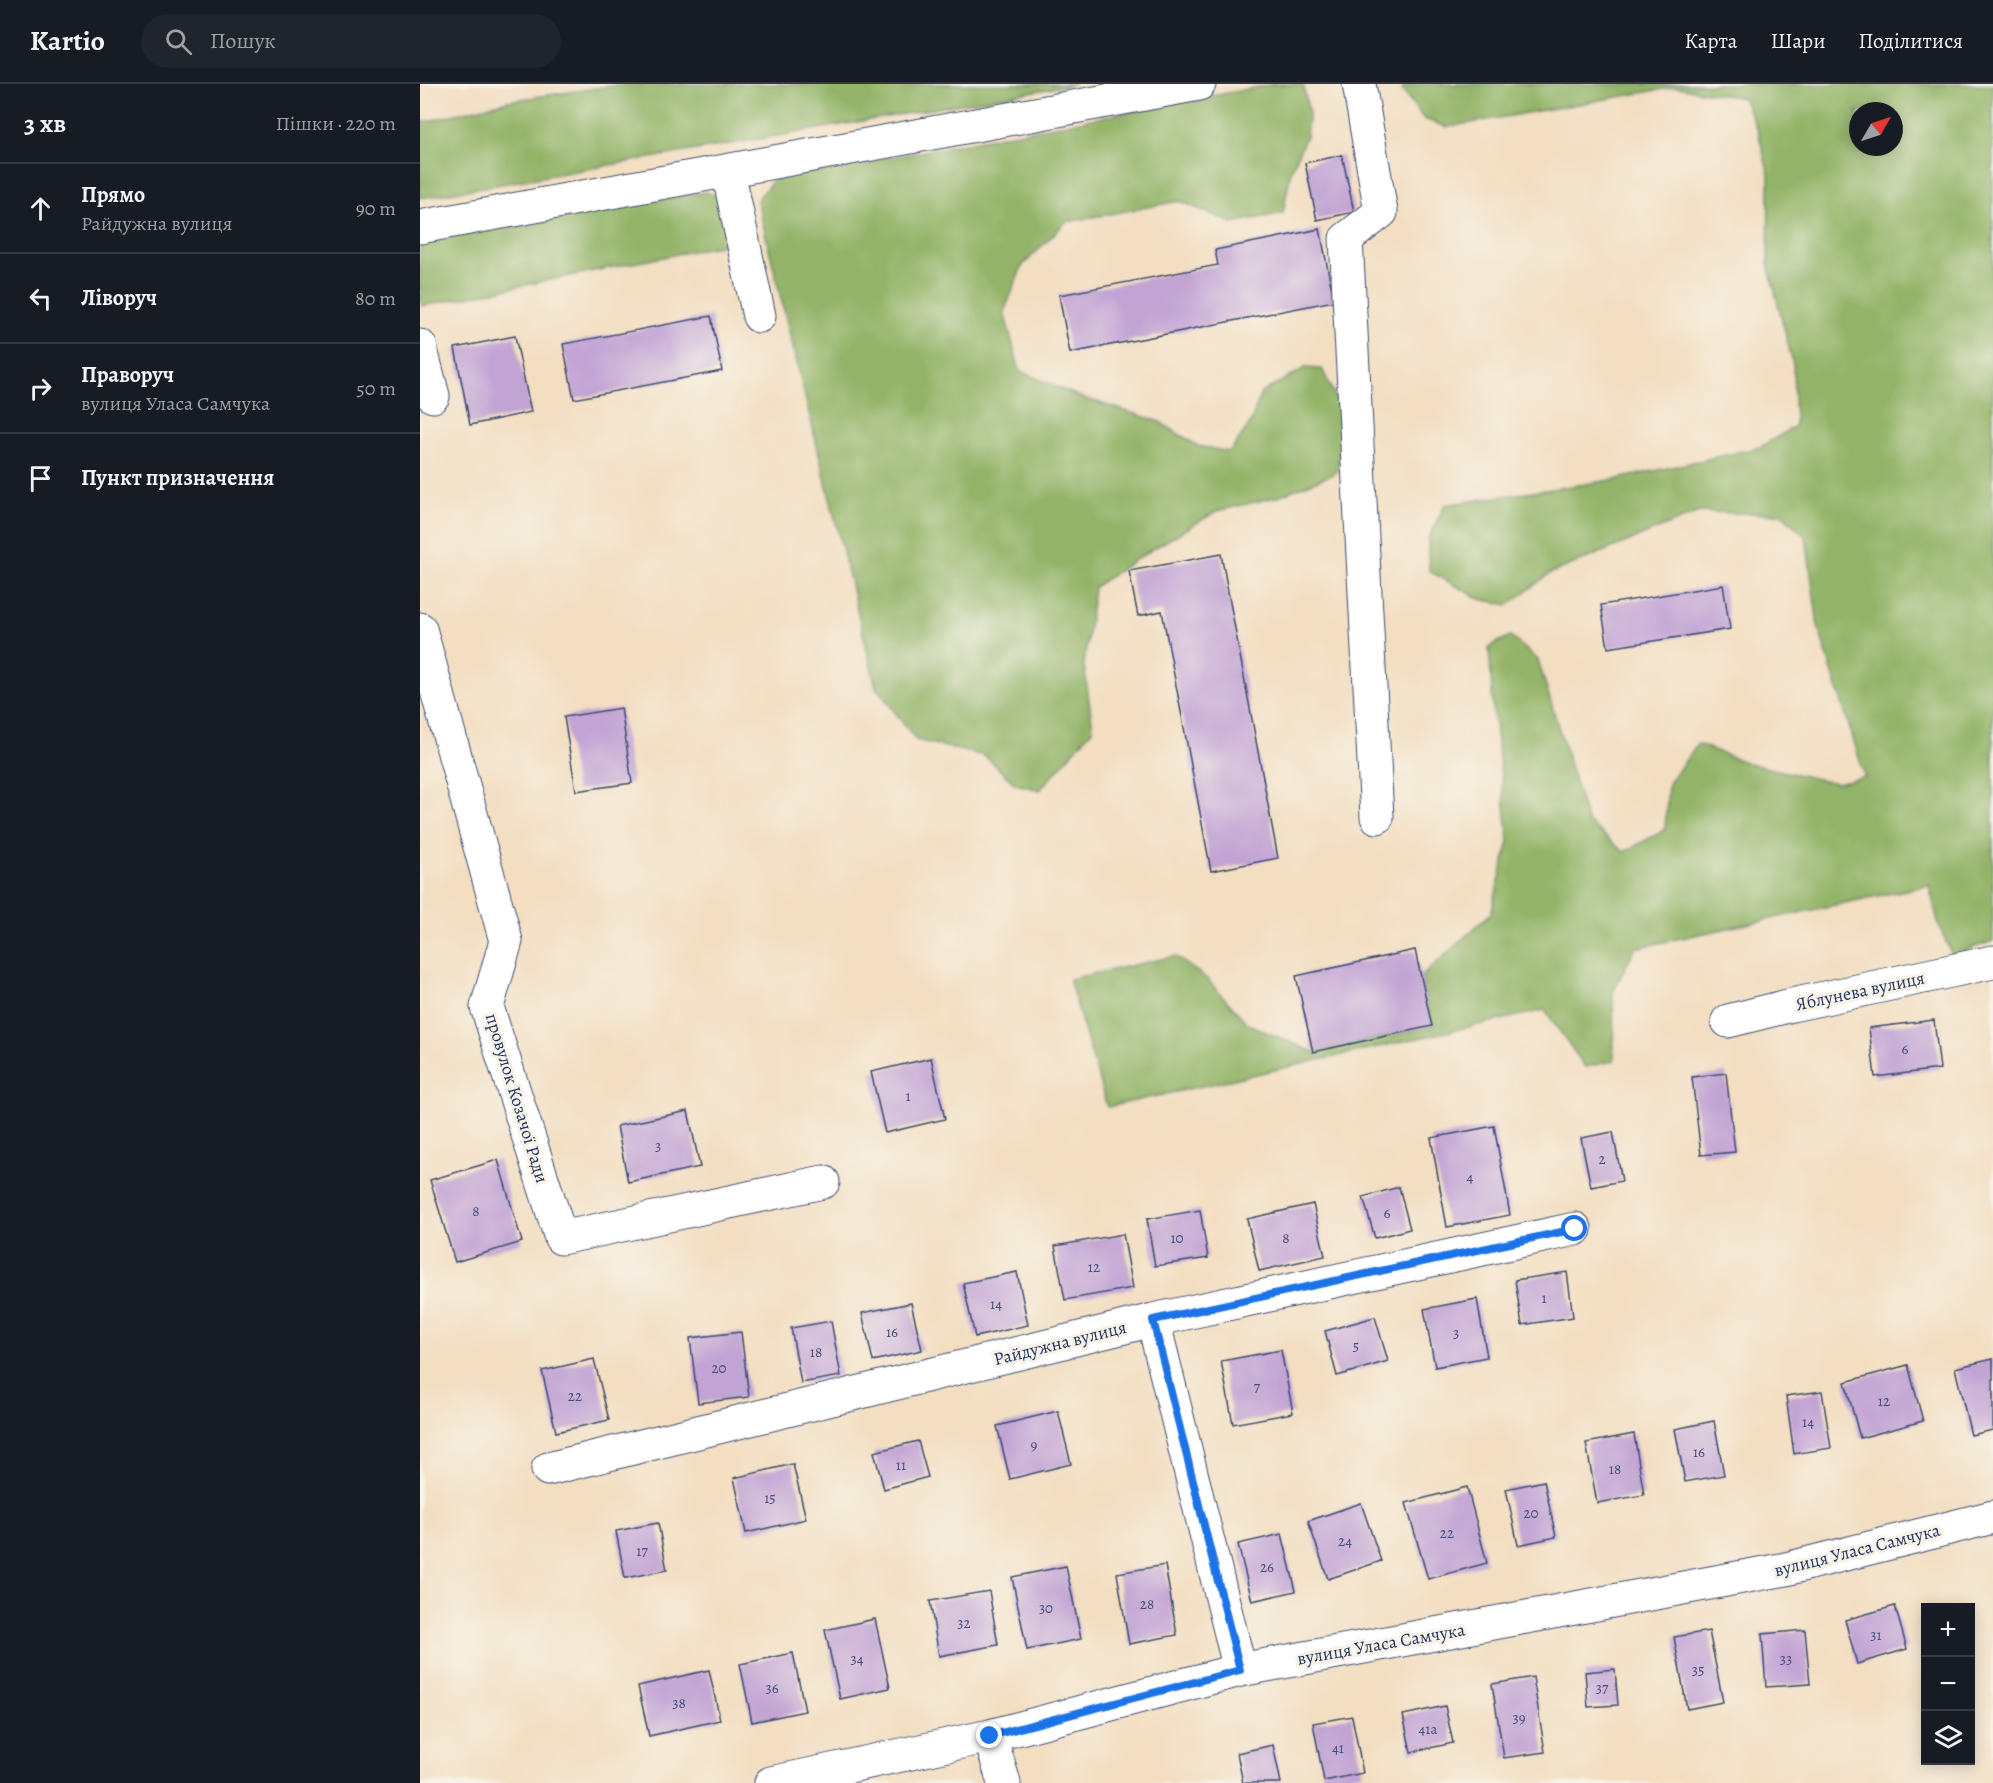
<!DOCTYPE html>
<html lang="uk">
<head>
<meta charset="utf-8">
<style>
	body { margin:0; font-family:Alegreya,serif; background:#20242c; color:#f1f3f6 }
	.controls { position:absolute; right:18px; bottom:18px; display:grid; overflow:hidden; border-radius:0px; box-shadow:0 3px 15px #0003 }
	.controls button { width:54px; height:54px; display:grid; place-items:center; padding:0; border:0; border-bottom:2px solid #363941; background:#171b24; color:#f1f3f6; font:30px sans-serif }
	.compass { position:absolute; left:1429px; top:18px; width:54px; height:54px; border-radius:50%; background:#171b24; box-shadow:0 3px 15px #0003; rotate:51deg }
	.stop { position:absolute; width:18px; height:18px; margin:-14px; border:4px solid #1a73e8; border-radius:50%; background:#fff }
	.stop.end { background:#1a73e8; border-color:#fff; box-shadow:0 2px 6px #0008 }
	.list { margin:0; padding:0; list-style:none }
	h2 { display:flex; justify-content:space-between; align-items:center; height:78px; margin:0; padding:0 24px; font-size:26px }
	h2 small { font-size:20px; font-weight:400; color:#9ea1a6 }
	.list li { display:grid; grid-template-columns:39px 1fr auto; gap:18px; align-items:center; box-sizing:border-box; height:90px; padding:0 24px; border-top:2px solid #363941 }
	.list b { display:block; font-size:22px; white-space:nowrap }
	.list p { margin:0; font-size:20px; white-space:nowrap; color:#9ea1a6 }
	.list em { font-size:20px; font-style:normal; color:#9ea1a6 }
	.icon { flex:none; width:33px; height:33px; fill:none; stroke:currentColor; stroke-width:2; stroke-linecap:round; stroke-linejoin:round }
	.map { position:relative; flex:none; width:1573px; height:1699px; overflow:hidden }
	header { display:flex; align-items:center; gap:36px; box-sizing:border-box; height:84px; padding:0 30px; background:#171b24; border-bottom:2px solid #363941 }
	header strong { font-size:28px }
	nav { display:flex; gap:33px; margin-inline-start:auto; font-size:21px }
	.search { width:420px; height:54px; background:#20242c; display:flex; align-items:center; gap:15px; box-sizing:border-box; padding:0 21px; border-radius:33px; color:#9ea1a6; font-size:22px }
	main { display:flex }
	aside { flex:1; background:#171b24 }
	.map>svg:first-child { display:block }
	.forest { fill:#93b468; stroke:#577263; stroke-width:1.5; fill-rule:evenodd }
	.building { fill:#c1a3d4 }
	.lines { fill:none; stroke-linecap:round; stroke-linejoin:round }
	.minor-casing { stroke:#3b496d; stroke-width:35 }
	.minor { stroke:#fff; stroke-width:33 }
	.route { stroke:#1a73e8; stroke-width:8 }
	.labels { text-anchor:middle; stroke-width:6; stroke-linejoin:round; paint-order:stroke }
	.number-label { font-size:15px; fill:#444c7c }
	.street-label { font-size:18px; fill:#1b2f5e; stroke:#f7f3e8 }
</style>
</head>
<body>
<header>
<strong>Kartio</strong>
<div class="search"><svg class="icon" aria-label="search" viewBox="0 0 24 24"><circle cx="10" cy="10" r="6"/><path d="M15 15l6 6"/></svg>Пошук</div>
<nav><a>Карта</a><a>Шари</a><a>Поділитися</a></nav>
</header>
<main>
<aside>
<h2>3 хв<small>Пішки · 220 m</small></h2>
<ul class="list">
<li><svg class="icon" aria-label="ahead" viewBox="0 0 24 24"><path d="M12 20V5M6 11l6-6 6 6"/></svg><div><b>Прямо</b><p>Райдужна вулиця</p></div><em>90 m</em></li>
<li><svg class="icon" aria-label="left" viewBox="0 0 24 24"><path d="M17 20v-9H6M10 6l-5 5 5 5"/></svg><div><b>Ліворуч</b></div><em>80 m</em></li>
<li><svg class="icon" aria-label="right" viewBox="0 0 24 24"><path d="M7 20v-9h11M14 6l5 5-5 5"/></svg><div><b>Праворуч</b><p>вулиця Уласа Самчука</p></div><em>50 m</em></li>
<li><svg class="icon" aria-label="arrive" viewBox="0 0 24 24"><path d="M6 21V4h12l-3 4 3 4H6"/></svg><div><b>Пункт призначення</b></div></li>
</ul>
</aside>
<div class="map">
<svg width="1573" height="1699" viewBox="0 0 1573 1699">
	<rect width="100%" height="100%" fill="#f7f3e8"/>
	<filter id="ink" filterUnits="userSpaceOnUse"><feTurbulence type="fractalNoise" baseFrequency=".0167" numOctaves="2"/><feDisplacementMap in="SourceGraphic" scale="12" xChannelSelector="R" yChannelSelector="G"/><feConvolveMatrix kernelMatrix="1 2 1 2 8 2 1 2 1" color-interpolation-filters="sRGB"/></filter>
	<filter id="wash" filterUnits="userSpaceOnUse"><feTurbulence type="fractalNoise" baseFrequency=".008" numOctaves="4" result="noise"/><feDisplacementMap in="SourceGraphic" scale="24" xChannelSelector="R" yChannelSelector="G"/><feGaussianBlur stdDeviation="1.35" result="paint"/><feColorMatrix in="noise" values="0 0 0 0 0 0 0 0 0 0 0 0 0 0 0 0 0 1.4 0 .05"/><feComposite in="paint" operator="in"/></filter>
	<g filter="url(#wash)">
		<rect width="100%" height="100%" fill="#f3dec1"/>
		<path class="forest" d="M204 0H656L0 114V39L88 17Z
			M854 0H883L889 29 886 52 871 87 863 129 812 139 760 117 646 138 602 182 584 228 600 287 660 313 738 337 778 362 810 368 831 338 841 309 885 284 902 285 927 337 916 389 856 413 797 427 721 472 674 503 664 581 673 645 620 706 595 700 565 672 496 656 456 603 337 116 353 96Z
			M986 0H1573V857L1532 871 1519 842 1509 801 1215 864 1193 908 1194 977 1165 983 1125 926 687 1023 649 895 755 872 786 894 828 940 893 968 1012 942 1001 893 1071 829 1089 757 1073 625 1069 563 1090 552 1118 576 1167 737 1204 768 1245 746 1248 700 1278 660 1327 679 1416 699 1445 693 1398 542 1386 453 1362 430 1279 428 1129 490 1088 521 1060 515 1009 487 1008 455 1025 421 1198 395 1341 363 1375 342 1373 280 1348 180 1349 91 1338 47 1323 14 1255 3 1027 43 1004 35 982 6ZM1438 27H1474V63H1438Z
			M285 108 303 114 317 158 2 222 0 203V163L2 159Z"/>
		<g id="blocks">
			<path class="building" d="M922 71 934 128 897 136 885 79Z
				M900 145 914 217 650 269 639 211 798 181 795 166Z
				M291 232 302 287 154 315 143 260Z
				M95 252 111 328 50 341 35 264Z
				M801 470 858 774 791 787 742 527 718 532 709 487Z
				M1303 501 1310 545 1188 564 1181 521Z
				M201 624 212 699 156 707 144 633Z
				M995 866 1012 942 893 968 876 892Z
				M1514 936 1520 985 1455 993 1449 944Z
				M511 974 525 1035 465 1049 451 988Z
				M1306 989 1315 1068 1281 1071 1272 993Z
				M268 1027 280 1083 208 1098 197 1042Z
				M1074 1042 1090 1131 1027 1143 1011 1054Z
				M1193 1048 1202 1097 1171 1103 1161 1054Z
				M78 1076 102 1158 35 1178 10 1096Z
				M979 1103 990 1145 955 1154 943 1113Z
				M893 1120 905 1172 839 1187 827 1135Z
				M780 1126 788 1174 735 1182 727 1135Z
				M703 1150 713 1204 645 1216 635 1162Z
				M597 1188 608 1241 555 1253 543 1199Z
				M1147 1188 1153 1233 1102 1241 1095 1196Z
				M1057 1215 1067 1273 1015 1283 1004 1225Z
				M491 1219 502 1266 453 1277 442 1229Z
				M955 1233 968 1277 917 1292 905 1247Z
				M411 1237 421 1292 381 1299 371 1244Z
				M321 1248 329 1313 278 1319 270 1254Z
				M861 1266 873 1329 813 1340 801 1277Z
				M174 1275 189 1336 136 1348 122 1287Z
				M1573 1275V1346L1551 1351 1535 1284Z
				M1488 1281 1503 1337 1440 1354 1425 1298Z
				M1402 1307 1411 1364 1374 1370 1366 1312Z
				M638 1327 651 1380 590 1395 577 1342Z
				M1294 1337 1304 1391 1265 1398 1255 1345Z
				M1214 1350 1224 1411 1177 1419 1166 1359Z
				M498 1357 508 1393 464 1405 454 1368Z
				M373 1380 386 1435 326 1449 314 1394Z
				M1124 1397 1136 1453 1098 1461 1086 1405Z
				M1047 1403 1067 1479 1008 1495 986 1419Z
				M941 1419 961 1477 908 1495 888 1437Z
				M238 1439 247 1486 205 1494 196 1447Z
				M862 1450 876 1507 832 1517 818 1460Z
				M745 1481 757 1551 709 1560 697 1489Z
				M646 1482 661 1555 607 1566 592 1493Z
				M569 1507 578 1561 519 1572 510 1517Z
				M1475 1522 1487 1565 1437 1580 1425 1536Z
				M455 1535 470 1604 420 1615 405 1546Z
				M1385 1546 1390 1600 1346 1603 1342 1550Z
				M1289 1547 1303 1618 1267 1625 1254 1553Z
				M373 1569 385 1627 332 1638 320 1580Z
				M1195 1585 1198 1621 1168 1623 1165 1588Z
				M289 1586 300 1636 229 1652 218 1602Z
				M1113 1593 1125 1668 1084 1674 1072 1600Z
				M1025 1622 1033 1659 991 1668 983 1631Z
				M932 1632 943 1689 904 1697 893 1639Z
				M853 1661 861 1699H823L817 1669Z"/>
		</g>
	</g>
	<g filter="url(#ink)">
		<use href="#blocks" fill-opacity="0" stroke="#3b496d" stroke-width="1.5"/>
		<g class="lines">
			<g class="minor-casing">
				<path id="minor" d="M939 0 961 128 926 155 957 733
					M308 87 339 232
					M0 143 779 0
					M0 262 13 312
					M0 545 86 857 67 923 141 1154 403 1098
					M1308 937 1372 921 1573 878
					M733 1236 820 1586
					M128 1385 733 1236 1155 1145
					M570 1652 584 1699
					M351 1699 570 1652 820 1586 1366 1485 1573 1433"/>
			</g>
			<use href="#minor" class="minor"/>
		</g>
	</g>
	<g class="lines" filter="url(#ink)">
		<path class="route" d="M570 1652 820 1586 733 1236 1155 1145"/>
	</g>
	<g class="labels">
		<g class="number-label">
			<text x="1485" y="970">6</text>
			<text x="488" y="1017">1</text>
			<text x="238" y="1067">3</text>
			<text x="1182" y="1080">2</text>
			<text x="1050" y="1098">4</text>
			<text x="56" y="1132">8</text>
			<text x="967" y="1134">6</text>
			<text x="757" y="1159">10</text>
			<text x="866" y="1159">8</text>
			<text x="674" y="1188">12</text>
			<text x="1124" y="1219">1</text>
			<text x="576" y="1225">14</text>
			<text x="472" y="1253">16</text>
			<text x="1036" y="1254">3</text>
			<text x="936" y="1267">5</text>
			<text x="396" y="1273">18</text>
			<text x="299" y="1289">20</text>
			<text x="837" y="1308">7</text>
			<text x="155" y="1317">22</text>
			<text x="1464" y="1322">12</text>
			<text x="1388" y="1343">14</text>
			<text x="614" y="1366">9</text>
			<text x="1279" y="1373">16</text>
			<text x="481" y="1386">11</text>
			<text x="1195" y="1390">18</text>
			<text x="350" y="1419">15</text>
			<text x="1111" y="1434">20</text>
			<text x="1027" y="1454">22</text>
			<text x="925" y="1462">24</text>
			<text x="222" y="1472">17</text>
			<text x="847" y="1488">26</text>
			<text x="727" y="1525">28</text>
			<text x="626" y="1529">30</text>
			<text x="544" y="1544">32</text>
			<text x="1456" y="1556">31</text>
			<text x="437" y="1580">34</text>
			<text x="1366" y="1580">33</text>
			<text x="1278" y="1591">35</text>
			<text x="352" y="1609">36</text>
			<text x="1182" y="1609">37</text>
			<text x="259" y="1624">38</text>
			<text x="1099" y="1639">39</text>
			<text x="1008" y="1650">41а</text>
			<text x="918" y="1669">41</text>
		</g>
		<g class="street-label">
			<text transform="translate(1440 907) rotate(-12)" y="6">Яблунева вулиця</text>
			<text transform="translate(97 1014) rotate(73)" y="6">провулок Козачої Ради</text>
			<text transform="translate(640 1259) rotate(-14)" y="6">Райдужна вулиця</text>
			<text transform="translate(1437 1466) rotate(-14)" y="6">вулиця Уласа Самчука</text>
			<text transform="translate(961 1560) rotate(-10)" y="6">вулиця Уласа Самчука</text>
		</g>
	</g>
</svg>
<div class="controls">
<button>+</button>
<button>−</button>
<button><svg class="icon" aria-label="layers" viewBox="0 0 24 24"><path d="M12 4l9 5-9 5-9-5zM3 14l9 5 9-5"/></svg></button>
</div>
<svg class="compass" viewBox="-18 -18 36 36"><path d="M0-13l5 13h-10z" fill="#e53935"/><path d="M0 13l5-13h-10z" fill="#9ea1a6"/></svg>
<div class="stop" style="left:1155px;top:1145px"></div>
<div class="stop end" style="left:570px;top:1652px"></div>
</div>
</main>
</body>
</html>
